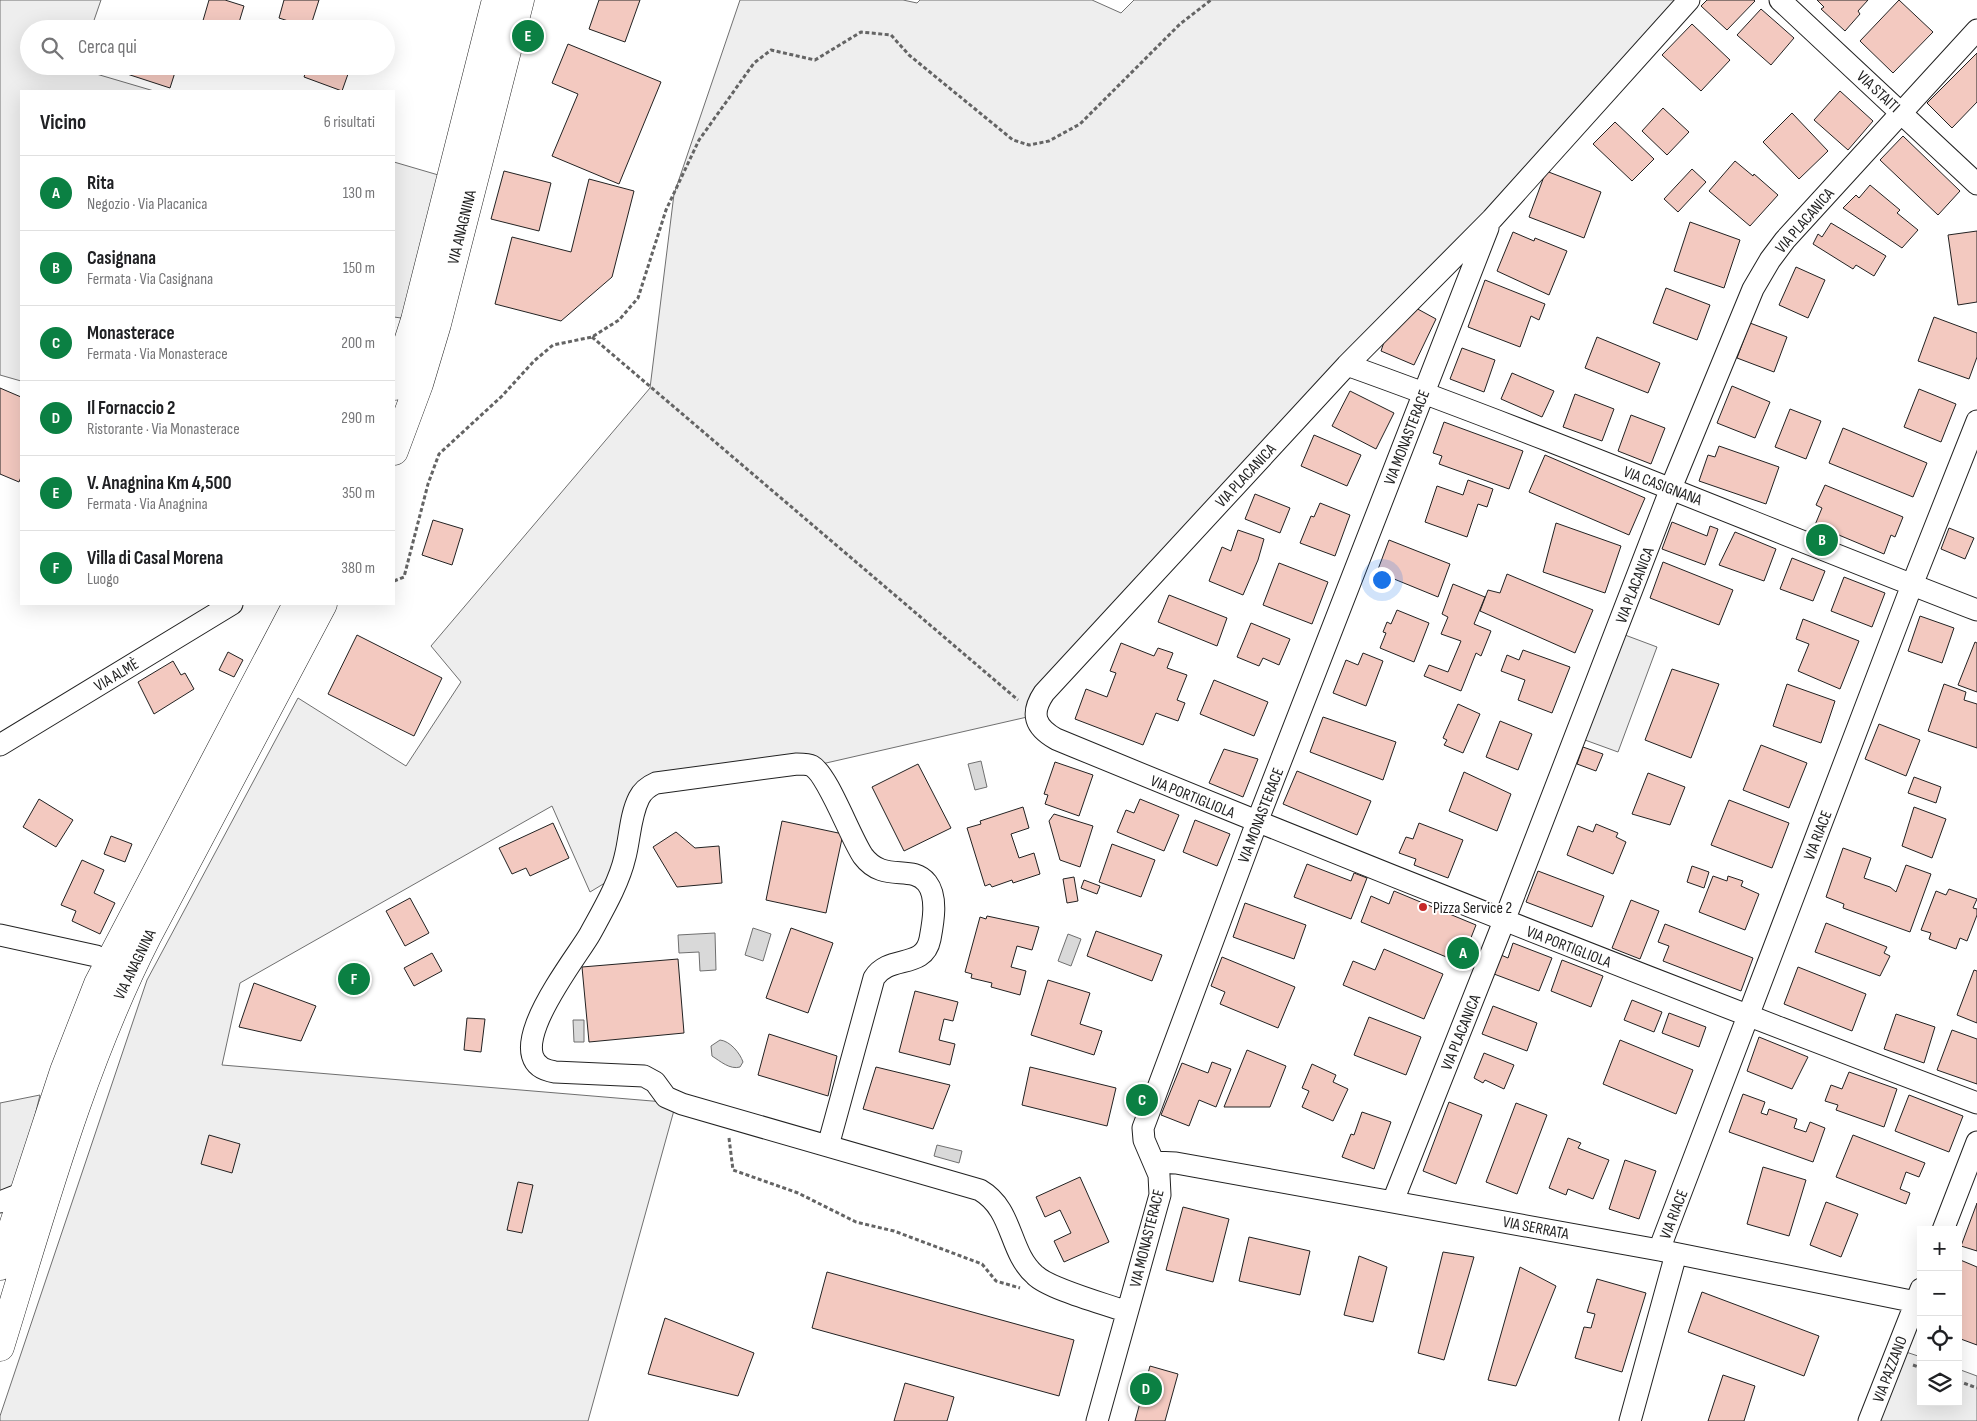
<!DOCTYPE html>
<html lang="it">
<head>
<meta charset="utf-8">
<style>
	body { margin:0; font-family:"Sofia Sans Condensed",sans-serif; background:#f6f6f6; color:#202124 }
	.controls { position:absolute; right:15px; bottom:15px; display:grid; overflow:hidden; border-radius:0px; box-shadow:0 5px 20px #0002 }
	.controls button { width:45px; height:45px; display:grid; place-items:center; padding:0; border:0; border-bottom:1px solid #e0e0e0; background:#fff; color:#202124; font:25px sans-serif }
	.you { position:absolute; left:1381px; top:579px; width:18px; height:18px; margin:-12px; border:4px solid #fff; border-radius:50%; background:#1a73e8; box-shadow:0 0 0 8px #1a73e833 }
	.badge { display:grid; place-items:center; width:32px; height:32px; border-radius:50%; background:#0b8043; color:#fff; font-size:16px; font-weight:700 }
	.pin { position:absolute; translate:-50% -50%; border:2px solid #fff; box-shadow:0 1px 5px #0006 }
	.list { margin:0; padding:0; list-style:none }
	h2 { display:flex; justify-content:space-between; align-items:center; height:65px; margin:0; padding:0 20px; font-size:21px }
	h2 small { font-size:16px; font-weight:400; color:#757577 }
	.list li { display:grid; grid-template-columns:32px 1fr auto; gap:15px; align-items:center; box-sizing:border-box; height:75px; padding:0 20px; border-top:1px solid #e0e0e0 }
	.list b { display:block; font-size:19px; white-space:nowrap }
	.list p { margin:0; font-size:16px; white-space:nowrap; color:#757577 }
	.list em { font-size:16px; font-style:normal; color:#757577 }
	.icon { flex:none; width:28px; height:28px; fill:none; stroke:currentColor; stroke-width:2; stroke-linecap:round; stroke-linejoin:round }
	.map { position:relative; flex:none; width:1977px; height:1421px; overflow:hidden }
	.search { position:absolute; background:#fff; box-shadow:0 5px 20px #0002; left:20px; top:20px; width:375px; height:55px; display:flex; align-items:center; gap:12px; box-sizing:border-box; padding:0 18px; border-radius:28px; color:#757577; font-size:19px }
	.panel { position:absolute; background:#fff; box-shadow:0 5px 20px #0002; left:20px; top:90px; width:375px; height:515px; border-radius:0px }
	.map>svg:first-child { display:block }
	.green { fill:#eee; stroke:#6f6f6f }
	.parking { fill:#ededed; stroke:#6f6f6f }
	.water { fill:#d9d9d9; stroke:#6f6f6f }
	.building { fill:#f3c9c0; stroke:#222 }
	.lines { fill:none; stroke-linecap:round; stroke-linejoin:round }
	.minor-casing { stroke:#222; stroke-width:23 }
	.major-casing { stroke:#222; stroke-width:29 }
	.path { stroke:#646464; stroke-width:3; stroke-dasharray:4 2.5; stroke-linecap:butt }
	.minor { stroke:#fff; stroke-width:21 }
	.major { stroke:#fff; stroke-width:28 }
	.poi-dot { fill:#c62828; stroke:#fff; stroke-width:2 }
	.labels { text-anchor:middle; stroke-width:4; stroke-linejoin:round; paint-order:stroke }
	.street-label { font-size:16px; fill:#222; stroke:#fff }
	.poi-label { font-size:16px; fill:#222; stroke:#fff; text-anchor:start }
</style>
</head>
<body>
<div class="map">
<svg width="1977" height="1421" viewBox="0 0 1977 1421">
	<rect width="100%" height="100%" fill="#fff"/>
	<path class="green" d="M0 0H101L91 29H29V66H77L76 68 154 91H21V381L0 375Z
		M740 0H903L917 3 920 0H1092L1121 13 1134 0H1689L1036 715 813 766 650 786 623 872 590 892 552 806 240 983 222 1065 676 1103 588 1421H0V1416L147 980 298 698 406 766 461 682 431 646 650 388 674 194Z
		M394 162 452 179 415 320 394 317Z
		M1897 1349 1921 1357V1402H1958V1369L1977 1376V1421H1869Z"/>
	<path class="parking" d="M1625 635 1657 647 1618 752 1585 740Z
		M40 1095 18 1185 0 1191V1103Z"/>
	<path class="water" d="M981 761 987 787 975 790 968 764Z
		M753 928 771 934 763 961 745 955Z
		M715 933 716 970 700 971 699 952 679 953 678 935Z
		M1068 934 1081 939 1071 966 1058 961Z
		M573 1020H584V1042H574Z
		M720 1040C730 1041 740 1053 743 1062L740 1067C730 1070 720 1061 712 1056L711 1046Z
		M937 1145 962 1151 959 1163 934 1156Z"/>
	<path class="building" d="M209 0H225L244 6 237 29H218L202 24Z
		M284 0H319L310 28 279 18Z
		M599 0H640L625 42 589 29Z
		M1707 0H1754L1755 1 1727 30 1701 6Z
		M1817 0H1868L1858 11 1860 14 1845 31 1821 9 1824 7Z
		M1899 0 1933 32 1893 73 1860 41Z
		M1761 9 1794 38 1771 65 1737 35Z
		M1692 24 1730 60 1701 91 1662 55Z
		M568 44 661 82 619 184 552 156 578 94 552 83Z
		M1977 53V102L1952 128 1927 103Z
		M122 66H177L170 88 121 72Z
		M308 66H328L348 74 342 91 304 77Z
		M1840 91 1873 121 1848 150 1814 120Z
		M1663 108 1689 132 1667 155 1642 131Z
		M1792 113 1828 151 1799 179 1763 142Z
		M1615 122 1654 159 1632 181 1593 144Z
		M1903 136 1960 191 1938 215 1880 160Z
		M1735 161 1753 176 1754 174 1778 195 1750 226 1709 191Z
		M1692 169 1706 182 1678 212 1664 199Z
		M504 171 551 183 539 231 491 219Z
		M1546 171 1601 192 1584 238 1529 217Z
		M589 179 634 191 612 277 561 321 495 304 512 237 571 252Z
		M1870 185 1900 210 1897 213 1918 230 1902 248 1843 208 1856 195 1859 198Z
		M1690 222 1740 240 1724 288 1674 271Z
		M1831 223 1886 256 1874 276 1856 265 1853 269 1813 244 1818 234 1822 237Z
		M1977 231V302L1958 305 1948 235Z
		M1513 232 1534 241 1535 238 1567 251 1549 295 1497 271Z
		M1796 267 1825 280 1808 318 1779 305Z
		M1485 280 1545 304 1539 320 1531 316 1520 347 1468 327Z
		M1666 288 1710 305 1697 340 1653 323Z
		M1414 307 1436 319 1414 365 1381 351 1388 330Z
		M1934 317 1977 333V357L1969 379 1918 361Z
		M1750 323 1787 337 1774 372 1737 358Z
		M1597 337 1660 363 1648 393 1585 368Z
		M1462 348 1495 360 1484 392 1450 379Z
		M1512 373 1554 391 1542 417 1501 399Z
		M1732 386 1770 402 1755 438 1717 423Z
		M0 388 21 397V477L19 482 0 474Z
		M1919 389 1956 404 1941 442 1904 427Z
		M1350 391 1394 413 1376 449 1332 426Z
		M1575 394 1614 409 1602 441 1563 427Z
		M1790 409 1821 421 1806 459 1775 447Z
		M1631 415 1665 428 1651 464 1618 451Z
		M1444 422 1523 451 1509 489 1439 464 1442 456 1433 453Z
		M1843 428 1927 463 1913 497 1829 463Z
		M1314 435 1361 455 1347 486 1301 466Z
		M1719 446 1779 467 1766 504 1699 481 1708 455 1715 457Z
		M1545 455 1645 498 1629 535 1529 492Z
		M1468 480 1493 489 1487 507 1478 504 1467 537 1425 522 1437 486 1463 495Z
		M1825 485 1903 517 1895 537 1891 535 1884 554 1815 525 1822 508 1816 505Z
		M1255 494 1290 508 1280 533 1245 519Z
		M1320 503 1350 515 1335 556 1300 543 1311 516 1314 517Z
		M433 520 463 529 452 565 422 555Z
		M1672 522 1707 536 1710 526 1718 529 1705 565 1662 549Z
		M1556 523 1621 546 1605 593 1543 572Z
		M1949 528 1974 538 1965 559 1941 549Z
		M1238 530 1264 539 1258 560 1243 595 1209 581 1222 547 1231 551Z
		M1735 532 1776 549 1764 581 1719 565Z
		M1389 540 1450 564 1438 597 1377 572Z
		M1792 558 1825 571 1813 601 1780 589Z
		M1663 562 1733 590 1719 625 1650 598Z
		M1279 563 1328 582 1312 624 1263 605Z
		M1507 574 1593 610 1575 653 1480 611 1488 590 1500 593Z
		M1844 577 1885 593 1872 627 1831 611Z
		M1453 584 1485 597 1474 624 1491 631 1481 656 1476 653 1461 691 1424 676 1429 665 1448 672 1461 641 1441 634 1448 617 1442 614Z
		M1169 595 1227 618 1217 646 1158 622Z
		M1397 610 1429 623 1414 662 1380 648 1386 633 1383 632 1387 622 1391 624Z
		M1920 616 1954 628 1942 663 1908 651Z
		M1803 619 1859 641 1840 689 1798 671 1809 644 1796 639Z
		M1251 623 1290 639 1279 665 1263 658 1259 666 1237 657Z
		M357 635 442 678 414 736 328 694Z
		M1975 642 1977 643V692L1958 685Z
		M1121 643 1154 656 1158 648 1173 653 1167 668 1187 675 1177 700 1185 703 1178 721 1156 713 1143 745 1075 719 1086 689 1107 697 1116 673 1110 671Z
		M1523 650 1570 667 1552 713 1518 700 1525 680 1501 671 1507 655 1519 660Z
		M228 652 243 660 234 677 219 670Z
		M1363 653 1383 661 1366 706 1333 693 1346 660 1358 665Z
		M173 661 181 675 185 673 194 689 154 714 138 682Z
		M1672 669 1719 684 1691 758 1645 740Z
		M1214 680 1268 702 1254 736 1200 714Z
		M1787 684 1835 701 1821 743 1773 726Z
		M1944 684 1966 692 1964 700 1977 704V748L1928 731Z
		M1458 704 1480 714 1463 753 1444 745 1447 740 1443 738Z
		M1323 717 1396 742 1383 780 1310 752Z
		M1500 721 1532 734 1518 770 1486 757Z
		M1879 724 1920 740 1906 776 1865 759Z
		M1761 745 1807 763 1789 808 1743 790Z
		M1583 747 1603 754 1596 771 1577 764Z
		M1224 749 1258 759 1243 797 1209 783Z
		M1055 762 1093 775 1079 816 1045 804 1048 795 1044 794Z
		M918 764 951 828 904 851 872 787Z
		M1297 771 1371 801 1357 835 1283 804Z
		M1464 772 1511 794 1497 831 1449 811Z
		M1648 773 1685 787 1670 825 1632 814Z
		M1914 777 1941 787 1936 803 1908 793Z
		M39 799 73 820 56 847 23 827Z
		M1140 799 1179 815 1164 851 1117 832 1126 810 1134 813Z
		M1729 800 1789 823 1772 868 1711 845Z
		M1023 807 1029 828 1011 834 1019 858 1034 853 1040 874 1013 883 1012 880 992 887 990 884 985 886 967 828 981 824 980 821Z
		M1914 807 1946 819 1932 858 1902 846Z
		M1054 814 1093 826 1080 867 1060 860 1049 821Z
		M1195 820 1230 834 1217 866 1183 852Z
		M782 821 843 834 826 913 766 900Z
		M553 823 569 858 530 876 526 868 512 874 499 848Z
		M1419 823 1463 840 1448 878 1414 865 1416 859 1399 853 1406 837 1413 839Z
		M1596 824 1618 833 1616 837 1626 842 1613 874 1567 855 1578 826 1593 832Z
		M676 832 695 848 719 846 722 883 677 887 653 847Z
		M111 836 132 844 125 862 104 854Z
		M1112 844 1155 860 1141 897 1099 882Z
		M1843 848 1871 858 1864 878 1890 887 1896 892 1906 865 1931 874 1910 932 1843 908 1844 904 1826 897Z
		M82 860 104 870 94 893 115 903 100 934 72 921 76 911 61 905Z
		M1307 864 1351 881 1354 873 1367 878 1351 919 1294 897Z
		M1692 866 1709 872 1704 888 1687 882Z
		M1538 871 1604 896 1592 927 1526 902Z
		M1713 876 1727 881 1728 876 1743 881 1741 886 1759 894 1745 930 1699 912Z
		M1074 877 1078 901 1067 903 1063 879Z
		M1084 880 1100 886 1097 894 1081 888Z
		M1949 889 1977 899 1973 908 1977 909V915L1967 941 1960 938 1956 949 1929 939 1931 933 1921 930 1936 891 1946 895Z
		M1394 891 1476 925 1461 963 1361 922 1371 896 1389 904Z
		M410 898 429 933 405 946 386 911Z
		M1631 900 1659 911 1640 959 1612 948Z
		M1245 903 1306 925 1294 959 1233 937Z
		M987 916 1039 927 1032 950 1017 946 1011 967 1026 971 1020 995 991 987 992 983 971 978 972 974 965 972 980 917 986 919Z
		M1826 923 1887 947 1884 953 1890 956 1880 976 1815 952Z
		M1665 924 1753 958 1741 991 1663 961 1669 946 1658 942Z
		M791 928 833 943 808 1013 766 998Z
		M1096 931 1162 955 1152 981 1087 956Z
		M1513 943 1552 958 1539 991 1494 974 1501 955 1508 958Z
		M1384 949 1443 974 1424 1019 1343 985 1353 961 1375 970Z
		M432 953 442 971 414 986 404 968Z
		M1222 957 1295 987 1278 1028 1220 1004 1225 992 1211 986Z
		M678 959 684 1033 589 1042 582 967Z
		M1562 960 1603 976 1591 1007 1551 991Z
		M1798 967 1866 994 1852 1031 1784 1004Z
		M1974 970 1977 971V1023L1957 1015Z
		M1048 980 1090 993 1080 1024 1102 1031 1094 1055 1031 1035Z
		M254 983 316 1006 301 1041 239 1027Z
		M915 991 958 1002 953 1021 944 1019 939 1040 955 1044 950 1065 899 1052Z
		M1632 1000 1662 1012 1654 1032 1624 1020Z
		M1493 1006 1537 1023 1527 1051 1482 1034Z
		M1669 1013 1706 1027 1699 1047 1662 1033Z
		M1896 1014 1935 1027 1924 1063 1884 1049Z
		M1369 1017 1421 1037 1406 1075 1354 1055Z
		M467 1018 485 1019 481 1052 464 1050Z
		M1952 1030 1977 1039V1084L1937 1070Z
		M769 1034 837 1056 828 1096 758 1075Z
		M1759 1037 1808 1057 1792 1089 1747 1071Z
		M1620 1040 1693 1070 1676 1114 1603 1084Z
		M1247 1050 1286 1066 1270 1107H1224Z
		M1484 1053 1514 1065 1504 1089 1485 1080 1483 1083 1474 1078Z
		M1212 1062 1231 1069 1216 1107 1199 1100 1189 1126 1161 1115 1182 1063 1208 1073Z
		M1312 1064 1336 1075 1333 1082 1348 1089 1333 1121 1302 1107 1309 1091 1302 1088Z
		M876 1067 950 1085 933 1129 863 1109Z
		M1030 1067 1116 1088 1107 1126 1022 1105Z
		M1849 1072 1897 1089 1884 1127 1836 1110 1838 1105 1825 1101 1831 1085 1842 1089Z
		M1743 1094 1765 1102 1761 1113 1767 1115 1769 1109 1797 1119 1794 1128 1806 1132 1810 1122 1825 1128 1813 1162 1729 1132Z
		M1909 1095 1963 1116 1949 1152 1895 1131Z
		M1449 1102 1482 1115 1456 1184 1423 1171Z
		M1516 1103 1547 1115 1517 1194 1486 1182Z
		M1362 1112 1391 1122 1374 1169 1342 1157 1351 1134 1354 1135Z
		M209 1135 240 1144 232 1173 201 1164Z
		M1853 1135 1925 1163 1919 1177 1906 1172 1900 1189 1910 1193 1906 1204 1836 1177Z
		M1568 1138 1581 1143 1578 1148 1609 1160 1593 1199 1568 1189 1566 1195 1549 1188Z
		M1625 1160 1656 1171 1639 1219 1609 1209Z
		M1763 1167 1806 1180 1789 1236 1747 1224Z
		M1080 1177 1109 1242 1064 1262 1054 1241 1071 1233 1060 1210 1045 1217 1036 1197Z
		M518 1182 533 1185 522 1233 507 1230Z
		M1826 1202 1858 1214 1841 1257 1810 1245Z
		M1977 1203V1251L1961 1246Z
		M1183 1207 1229 1219 1213 1282 1166 1270Z
		M1249 1237 1310 1251 1300 1295 1239 1281Z
		M1443 1252 1474 1257 1444 1360 1418 1353Z
		M1359 1256 1387 1267 1373 1322 1344 1315Z
		M1958 1259 1977 1267V1345L1958 1338Z
		M1520 1267 1556 1286 1516 1386 1488 1380Z
		M827 1272 1074 1340 1059 1396 812 1328Z
		M1597 1279 1646 1293 1622 1372 1575 1358 1584 1327 1591 1328 1595 1314 1587 1312Z
		M1702 1292 1819 1336 1804 1376 1688 1332Z
		M665 1318 754 1353 738 1396 648 1374Z
		M1150 1366 1178 1374 1165 1421H1135Z
		M1723 1375 1755 1386 1744 1421H1708Z
		M905 1383 954 1397 947 1421H894Z"/>
	<g class="lines">
		<g class="minor-casing">
			<path id="minor" d="M1689 0 1492 219 1347 365 1044 693C1030 714 1035 727 1056 739 1361 865 1668 986 1977 1103
				M1780 0 1977 184
				M1347 365C1559 441 1767 529 1977 610
				M0 745 232 604
				M0 935 96 956 109 962 115 975
				M828 1146 874 978C889 954 924 970 930 939 933 923 938 897 927 883 911 863 884 884 863 856 850 837 828 775 812 766 808 764 802 764 797 764L656 783C649 786 643 790 639 798 630 816 630 838 625 857 619 883 603 910 590 934 576 959 491 1063 555 1072L644 1076 655 1082 666 1097 682 1104 980 1190C1014 1210 1008 1251 1035 1275 1049 1289 1106 1304 1127 1312
				M1154 1162 1176 1163 1659 1250 1916 1302
				M1393 1201 1504 921 1673 483 1753 289 1770 260 1785 240 1977 30
				M0 1202 23 1193
				M1943 1230 1977 1142
				M1659 1250 1912 585 1977 421
				M1097 1421 1160 1195 1159 1175 1144 1140 1143 1128 1257 822 1488 228
				M1630 1421 1676 1254
				M1869 1421 1921 1289"/>
		</g>
		<g class="major-casing">
			<path id="major" d="M394 386 415 320 496 0
				M394 451 419 384 437 324 520 0
				M0 1266 64 1071 98 984 297 604
				M0 1347C43 1208 81 1067 147 937L323 604"/>
		</g>
		<path class="path" d="M592 337 1018 700
			M394 581 404 577 428 484 439 454 502 396 534 361 553 345 592 337 619 320 638 298 666 210 699 140 754 63 771 50 815 60 861 32 891 35 909 55 1013 140 1029 145 1049 141 1080 124 1180 24 1211 0
			M729 1138 733 1170 798 1193 856 1222 894 1231 982 1264 996 1281 1020 1288
			M1913 1365 1921 1368
			M1958 1381 1977 1388"/>
		<use href="#minor" class="minor"/>
		<use href="#major" class="major"/>
	</g>
	<circle class="poi-dot" cx="1423" cy="907" r="5"/>
	<g class="labels">
		<g class="street-label">
			<text transform="translate(1879 91) rotate(43)" y="6">VIA STAITI</text>
			<text transform="translate(1804 220) rotate(-49)" y="6">VIA PLACANICA</text>
			<text transform="translate(461 227) rotate(-76)" y="6">VIA ANAGNINA</text>
			<text transform="translate(1406 437) rotate(-69)" y="6">VIA MONASTERACE</text>
			<text transform="translate(1245 475) rotate(-47)" y="6">VIA PLACANICA</text>
			<text transform="translate(1663 485) rotate(21)" y="6">VIA CASIGNANA</text>
			<text transform="translate(1634 585) rotate(-69)" y="6">VIA PLACANICA</text>
			<text transform="translate(116 674) rotate(-31)" y="6">VIA ALMÈ</text>
			<text transform="translate(1193 796) rotate(22)" y="6">VIA PORTIGLIOLA</text>
			<text transform="translate(1260 815) rotate(-69)" y="6">VIA MONASTERACE</text>
			<text transform="translate(1817 835) rotate(-69)" y="6">VIA RIACE</text>
			<text transform="translate(1569 946) rotate(21)" y="6">VIA PORTIGLIOLA</text>
			<text transform="translate(134 964) rotate(-64)" y="6">VIA ANAGNINA</text>
			<text transform="translate(1460 1032) rotate(-68)" y="6">VIA PLACANICA</text>
			<text transform="translate(1673 1214) rotate(-69)" y="6">VIA RIACE</text>
			<text transform="translate(1536 1227) rotate(11)" y="6">VIA SERRATA</text>
			<text transform="translate(1146 1238) rotate(-76)" y="6">VIA MONASTERACE</text>
			<text transform="translate(1889 1369) rotate(-69)" y="6">VIA PAZZANO</text>
		</g>
		<g class="poi-label">
			<text x="1433" y="913">Pizza Service 2</text>
		</g>
	</g>
</svg>
<div class="controls">
<button>+</button>
<button>−</button>
<button><svg class="icon" aria-label="locate" viewBox="0 0 24 24"><circle cx="12" cy="12" r="6"/><path d="M12 2v4M12 18v4M2 12h4M18 12h4"/></svg></button>
<button><svg class="icon" aria-label="layers" viewBox="0 0 24 24"><path d="M12 4l9 5-9 5-9-5zM3 14l9 5 9-5"/></svg></button>
</div>
<div class="you"></div>
<div class="pin badge" style="left:1463px;top:953px">A</div>
<div class="pin badge" style="left:1822px;top:540px">B</div>
<div class="pin badge" style="left:1142px;top:1100px">C</div>
<div class="pin badge" style="left:1146px;top:1389px">D</div>
<div class="pin badge" style="left:528px;top:36px">E</div>
<div class="pin badge" style="left:354px;top:979px">F</div>
<div class="search"><svg class="icon" aria-label="search" viewBox="0 0 24 24"><circle cx="10" cy="10" r="6"/><path d="M15 15l6 6"/></svg>Cerca qui</div>
<section class="panel">
<h2>Vicino<small>6 risultati</small></h2>
<ul class="list">
<li><span class="badge">A</span><div><b>Rita</b><p>Negozio · Via Placanica</p></div><em>130 m</em></li>
<li><span class="badge">B</span><div><b>Casignana</b><p>Fermata · Via Casignana</p></div><em>150 m</em></li>
<li><span class="badge">C</span><div><b>Monasterace</b><p>Fermata · Via Monasterace</p></div><em>200 m</em></li>
<li><span class="badge">D</span><div><b>Il Fornaccio 2</b><p>Ristorante · Via Monasterace</p></div><em>290 m</em></li>
<li><span class="badge">E</span><div><b>V. Anagnina Km 4,500</b><p>Fermata · Via Anagnina</p></div><em>350 m</em></li>
<li><span class="badge">F</span><div><b>Villa di Casal Morena</b><p>Luogo</p></div><em>380 m</em></li>
</ul>
</section>
</div>
</body>
</html>
